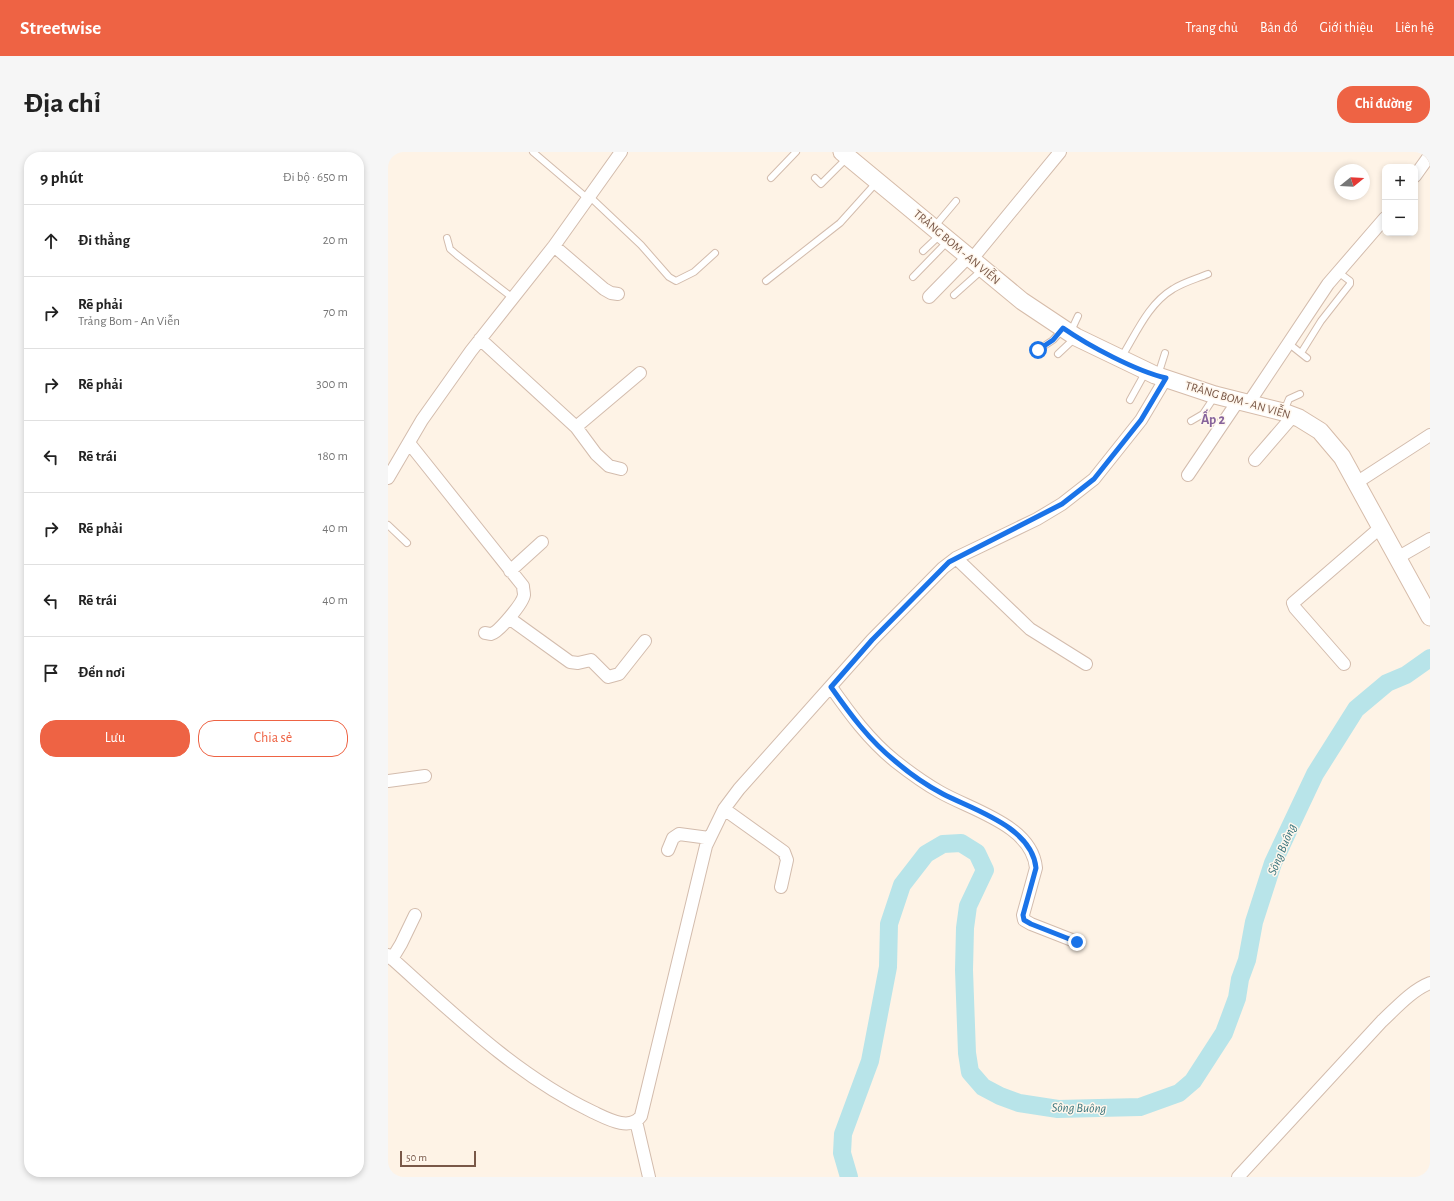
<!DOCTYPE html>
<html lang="vi">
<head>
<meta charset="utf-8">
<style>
	body { margin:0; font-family:"Alegreya Sans",sans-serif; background:#f6f6f6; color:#222 }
	.controls { position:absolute; right:12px; top:12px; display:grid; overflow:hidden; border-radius:8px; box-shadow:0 2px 6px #0003 }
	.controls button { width:36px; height:36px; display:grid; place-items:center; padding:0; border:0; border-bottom:1px solid #e0e0e0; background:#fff; color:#222; font:20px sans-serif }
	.compass { position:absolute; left:946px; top:12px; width:36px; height:36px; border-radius:50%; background:#fff; box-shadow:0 2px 6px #0003; rotate:72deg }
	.scale { position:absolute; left:12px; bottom:10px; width:76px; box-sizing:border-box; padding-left:4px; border:2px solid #795848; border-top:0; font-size:11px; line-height:14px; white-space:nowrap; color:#795848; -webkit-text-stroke:3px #fff7ed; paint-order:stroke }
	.stop { position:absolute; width:12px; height:12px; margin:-9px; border:3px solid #1a73e8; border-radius:50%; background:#fff }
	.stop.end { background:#1a73e8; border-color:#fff; box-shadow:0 1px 4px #0008 }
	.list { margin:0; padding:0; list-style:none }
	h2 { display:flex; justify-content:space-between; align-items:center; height:52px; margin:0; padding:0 16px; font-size:17px }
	h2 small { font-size:13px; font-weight:400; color:#767676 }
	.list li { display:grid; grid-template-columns:26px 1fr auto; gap:12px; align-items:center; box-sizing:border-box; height:72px; padding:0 16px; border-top:1px solid #e0e0e0 }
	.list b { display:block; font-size:15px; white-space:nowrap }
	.list p { margin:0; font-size:13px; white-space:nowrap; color:#767676 }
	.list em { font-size:13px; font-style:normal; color:#767676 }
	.actions { display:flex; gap:8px; padding:12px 16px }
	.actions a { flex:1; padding:9px 0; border:1px solid #ee6344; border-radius:16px; text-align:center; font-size:14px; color:#ee6344 }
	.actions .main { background:#ee6344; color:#fff }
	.icon { flex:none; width:22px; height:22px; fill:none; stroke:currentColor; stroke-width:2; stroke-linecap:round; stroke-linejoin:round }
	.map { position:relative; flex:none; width:1042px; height:1025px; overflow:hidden; border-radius:16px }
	header { display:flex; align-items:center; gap:24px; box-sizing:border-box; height:56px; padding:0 20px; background:#ee6344; color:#fff }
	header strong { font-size:19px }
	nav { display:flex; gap:22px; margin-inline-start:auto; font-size:14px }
	.intro { display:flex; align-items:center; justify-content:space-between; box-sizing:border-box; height:96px; padding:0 24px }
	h1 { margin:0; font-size:28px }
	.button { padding:10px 18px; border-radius:16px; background:#ee6344; color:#fff; font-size:14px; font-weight:700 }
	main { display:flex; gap:24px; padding:0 24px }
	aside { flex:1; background:#fff; border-radius:16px; box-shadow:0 2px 6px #0003 }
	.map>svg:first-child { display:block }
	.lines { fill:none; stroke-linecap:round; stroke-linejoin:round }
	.river { stroke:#b8e4e9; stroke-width:18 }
	.lane-casing { stroke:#d3bcad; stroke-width:8 }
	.street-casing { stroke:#d3bcad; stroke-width:14 }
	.secondary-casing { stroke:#d6bcaa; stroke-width:19 }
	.lane { stroke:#fff; stroke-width:6 }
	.street { stroke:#fff; stroke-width:12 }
	.secondary { stroke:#fff; stroke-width:17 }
	.route { stroke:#1a73e8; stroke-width:5 }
	.labels { text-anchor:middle; stroke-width:3; stroke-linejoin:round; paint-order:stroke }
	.street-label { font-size:12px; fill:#795848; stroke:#fff7ed }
	.water-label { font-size:13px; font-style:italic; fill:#3b767e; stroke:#fff7ed }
	.quarter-label { font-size:14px; font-weight:bold; fill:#87649c; stroke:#fff7ed }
</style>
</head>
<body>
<header>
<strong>Streetwise</strong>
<nav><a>Trang chủ</a><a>Bản đồ</a><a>Giới thiệu</a><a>Liên hệ</a></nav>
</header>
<div class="intro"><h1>Địa chỉ</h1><a class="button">Chỉ đường</a></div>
<main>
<aside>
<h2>9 phút<small>Đi bộ · 650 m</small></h2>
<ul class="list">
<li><svg class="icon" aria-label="ahead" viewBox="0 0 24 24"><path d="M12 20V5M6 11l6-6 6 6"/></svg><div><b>Đi thẳng</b></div><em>20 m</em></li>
<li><svg class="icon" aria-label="right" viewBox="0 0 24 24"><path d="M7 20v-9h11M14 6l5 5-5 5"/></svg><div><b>Rẽ phải</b><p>Trảng Bom - An Viễn</p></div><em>70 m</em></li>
<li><svg class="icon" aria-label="right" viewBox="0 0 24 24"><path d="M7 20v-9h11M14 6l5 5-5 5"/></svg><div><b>Rẽ phải</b></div><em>300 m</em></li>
<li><svg class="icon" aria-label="left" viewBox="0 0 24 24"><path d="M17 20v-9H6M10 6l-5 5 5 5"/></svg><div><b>Rẽ trái</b></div><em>180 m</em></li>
<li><svg class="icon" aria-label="right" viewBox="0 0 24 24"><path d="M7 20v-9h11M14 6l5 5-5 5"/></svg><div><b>Rẽ phải</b></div><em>40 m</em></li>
<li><svg class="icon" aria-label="left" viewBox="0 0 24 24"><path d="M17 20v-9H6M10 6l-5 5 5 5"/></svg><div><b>Rẽ trái</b></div><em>40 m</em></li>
<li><svg class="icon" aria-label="arrive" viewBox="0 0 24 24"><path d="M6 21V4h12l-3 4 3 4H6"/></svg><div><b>Đến nơi</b></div></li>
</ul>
<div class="actions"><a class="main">Lưu</a><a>Chia sẻ</a></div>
</aside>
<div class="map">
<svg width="1042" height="1025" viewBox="0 0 1042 1025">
	<rect width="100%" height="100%" fill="#fef3e6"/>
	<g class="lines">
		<path class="river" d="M461 1025 454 1001 455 982 482 909 500 815 501 772 514 733 538 702 555 692 573 691 589 701 597 718 580 754 577 776 576 818 579 901 582 920 595 935 612 944 631 951 670 957 752 955 791 941 805 929 836 881 849 846 852 827 859 808 866 770 885 711 927 622 968 557 999 531 1018 523 1042 506"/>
		<g class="lane-casing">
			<path id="lane" d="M145 0 199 46
				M383 26 408 0
				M427 26 433 32 459 6
				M200 43 253 93 281 125 288 129 306 120 327 101
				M547 74 568 49
				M59 86 62 97 69 103 125 146
				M535 99 552 83
				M525 125 560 89
				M378 129 452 71 488 31
				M566 143 594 118
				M683 179 690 164
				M900 191 919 206
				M650 198 665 188 674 178
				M913 201 933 169 962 132V129L950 120
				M670 202 687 186
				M733 206C748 182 760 152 785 137 796 130 808 127 820 122
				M770 223 777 201
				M742 248 757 221
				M896 259 901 247 912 242
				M803 269 815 262 827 244
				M0 373 19 391"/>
		</g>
		<g class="street-casing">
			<path id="street" d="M1027 24 1042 3
				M166 94 216 137 223 141 230 142
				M584 107 672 0
				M541 145 581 104
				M92 187 188 275 208 302 221 314 233 317
				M860 252 940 132 997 66
				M188 275 252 221
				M21 291 135 434C135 437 136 440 136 443 135 451 111 480 103 482 101 482 99 481 97 481
				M867 308 905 264
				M800 323 850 249
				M0 326 34 268 83 199 166 94 233 0
				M968 331 1042 283
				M568 406 642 477 698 512
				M1009 406 1042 387
				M122 419 154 390
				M121 466 182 510 190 511 203 508 220 525 231 522 257 489
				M956 512 907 456 905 451 993 375
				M443 535C462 562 481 588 507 609 521 620 536 631 552 640 583 658 644 673 648 716L635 763 636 768 643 772 689 790
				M0 629 37 624
				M336 657 396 700 399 708 393 735
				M280 698 285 686 291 682 321 686
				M0 803C65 861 126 922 205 960 218 966 242 980 253 964L318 694 336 657 351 637 484 488 555 416 568 406 649 367 674 352 706 327 753 268 778 226
				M4 807 13 792 27 763
				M248 969 261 1025
				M850 1025 994 869C1008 856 1024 838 1042 831"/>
		</g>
		<g class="secondary-casing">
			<path id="secondary" d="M454 0 634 149 688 185 767 223 827 243 895 260 911 266 932 279 954 305 1042 465"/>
		</g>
		<use href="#lane" class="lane"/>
		<use href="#street" class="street"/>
		<use href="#secondary" class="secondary"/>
	</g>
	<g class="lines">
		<path class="route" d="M650 198 665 188 675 176C701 194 748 219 778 226L753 268 706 327 674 352 561 410 484 488 443 535C462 562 481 588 507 609 521 621 538 633 555 642 586 658 644 675 648 716L635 763 636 768 643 772 689 790"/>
	</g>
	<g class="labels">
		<g class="street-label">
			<text transform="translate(569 95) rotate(40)" y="4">TRẢNG BOM - AN VIỄN</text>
			<text transform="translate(850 248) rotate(16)" y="4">TRẢNG BOM - AN VIỄN</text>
		</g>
		<g class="water-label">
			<text transform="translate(893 697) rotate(-67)" y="5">Sông Buông</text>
			<text transform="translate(691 955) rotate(1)" y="5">Sông Buông</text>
		</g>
		<g class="quarter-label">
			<text x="825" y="272">Ấp 2</text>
		</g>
	</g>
</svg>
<div class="controls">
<button>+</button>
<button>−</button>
</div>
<svg class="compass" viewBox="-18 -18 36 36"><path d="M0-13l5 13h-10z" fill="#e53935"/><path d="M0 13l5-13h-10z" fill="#767676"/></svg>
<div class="scale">50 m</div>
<div class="stop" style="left:650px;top:198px"></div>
<div class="stop end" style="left:689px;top:790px"></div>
</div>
</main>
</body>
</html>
